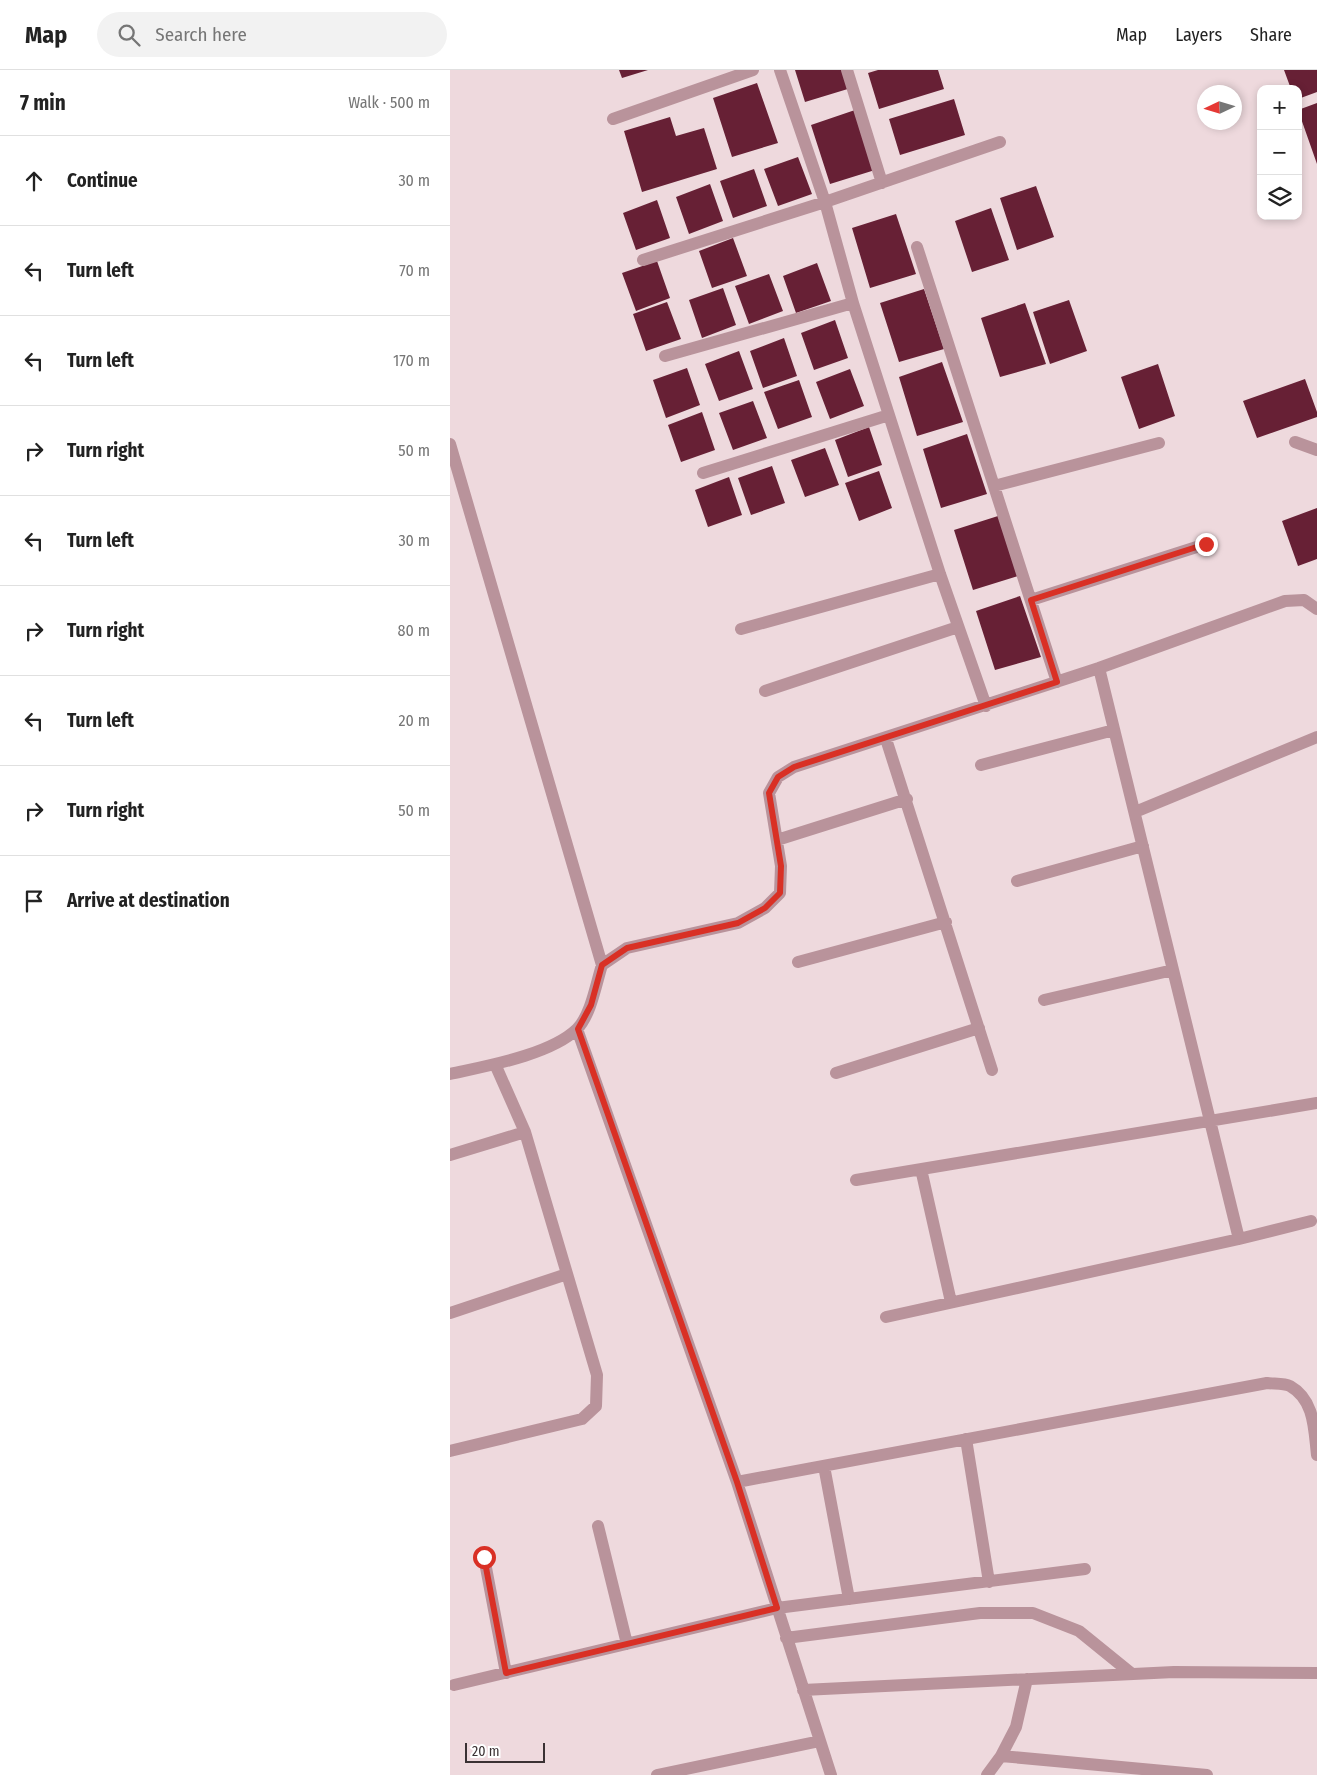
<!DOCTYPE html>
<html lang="en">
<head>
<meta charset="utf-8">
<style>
	body { margin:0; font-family:"Fira Sans Condensed",sans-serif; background:#f2f2f2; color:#222 }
	.controls { position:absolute; right:15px; top:15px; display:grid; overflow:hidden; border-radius:10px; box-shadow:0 2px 8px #0003 }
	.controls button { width:45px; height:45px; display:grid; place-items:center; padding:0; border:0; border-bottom:1px solid #e0e0e0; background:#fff; color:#222; font:25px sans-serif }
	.compass { position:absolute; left:747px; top:15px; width:45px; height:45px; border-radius:50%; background:#fff; box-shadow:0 2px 8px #0003; rotate:266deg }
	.scale { position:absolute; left:15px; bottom:12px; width:80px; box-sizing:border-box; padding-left:5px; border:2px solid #3a3133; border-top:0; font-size:14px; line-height:18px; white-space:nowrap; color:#3a3133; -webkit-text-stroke:4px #fff; paint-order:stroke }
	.stop { position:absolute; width:15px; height:15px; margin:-11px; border:4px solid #d93025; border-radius:50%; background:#fff }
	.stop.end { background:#d93025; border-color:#fff; box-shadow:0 1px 5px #0008 }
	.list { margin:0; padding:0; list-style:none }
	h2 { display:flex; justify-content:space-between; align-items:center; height:65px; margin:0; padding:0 20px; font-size:21px }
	h2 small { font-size:16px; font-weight:400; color:#767676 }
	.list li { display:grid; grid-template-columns:32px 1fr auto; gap:15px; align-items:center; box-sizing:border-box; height:90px; padding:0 20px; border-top:1px solid #e0e0e0 }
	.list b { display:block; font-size:19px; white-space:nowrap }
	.list em { font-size:16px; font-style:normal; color:#767676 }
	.icon { flex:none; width:28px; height:28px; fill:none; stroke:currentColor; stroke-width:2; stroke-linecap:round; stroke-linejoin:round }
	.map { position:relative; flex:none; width:867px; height:1705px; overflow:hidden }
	header { display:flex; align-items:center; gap:30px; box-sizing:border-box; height:70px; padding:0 25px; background:#fff; border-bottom:1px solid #e0e0e0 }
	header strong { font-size:24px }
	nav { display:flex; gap:28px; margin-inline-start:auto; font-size:18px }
	.search { width:350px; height:45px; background:#f2f2f2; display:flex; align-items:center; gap:12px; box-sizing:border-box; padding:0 18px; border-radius:28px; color:#767676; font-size:19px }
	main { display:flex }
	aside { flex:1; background:#fff }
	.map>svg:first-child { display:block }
	.building { fill:#672035 }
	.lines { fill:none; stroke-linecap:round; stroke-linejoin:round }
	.street { stroke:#b9939b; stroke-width:12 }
	.route { stroke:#d93025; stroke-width:6 }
</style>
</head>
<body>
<header>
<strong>Map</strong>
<div class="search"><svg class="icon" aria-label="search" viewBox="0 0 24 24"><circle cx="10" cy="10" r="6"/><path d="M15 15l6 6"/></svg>Search here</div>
<nav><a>Map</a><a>Layers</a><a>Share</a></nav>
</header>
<main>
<aside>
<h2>7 min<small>Walk · 500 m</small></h2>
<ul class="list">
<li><svg class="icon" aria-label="ahead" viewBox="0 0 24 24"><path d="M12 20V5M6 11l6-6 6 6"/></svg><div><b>Continue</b></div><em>30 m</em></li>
<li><svg class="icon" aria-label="left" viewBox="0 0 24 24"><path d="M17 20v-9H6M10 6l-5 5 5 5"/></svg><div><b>Turn left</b></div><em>70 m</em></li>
<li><svg class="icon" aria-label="left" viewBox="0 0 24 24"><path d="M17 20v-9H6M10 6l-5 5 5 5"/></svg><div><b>Turn left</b></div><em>170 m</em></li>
<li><svg class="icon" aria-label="right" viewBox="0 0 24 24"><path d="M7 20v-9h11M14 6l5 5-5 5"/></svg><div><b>Turn right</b></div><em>50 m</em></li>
<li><svg class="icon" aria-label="left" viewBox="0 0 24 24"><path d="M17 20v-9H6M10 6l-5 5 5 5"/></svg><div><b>Turn left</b></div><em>30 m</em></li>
<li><svg class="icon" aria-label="right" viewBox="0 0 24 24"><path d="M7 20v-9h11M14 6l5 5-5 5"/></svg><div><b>Turn right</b></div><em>80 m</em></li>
<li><svg class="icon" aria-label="left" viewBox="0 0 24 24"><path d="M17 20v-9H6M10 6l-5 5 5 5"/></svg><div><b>Turn left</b></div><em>20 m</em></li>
<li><svg class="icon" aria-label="right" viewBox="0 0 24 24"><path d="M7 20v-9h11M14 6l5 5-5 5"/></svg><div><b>Turn right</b></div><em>50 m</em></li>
<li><svg class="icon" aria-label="arrive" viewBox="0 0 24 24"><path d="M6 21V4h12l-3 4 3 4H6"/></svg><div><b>Arrive at destination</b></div></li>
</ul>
</aside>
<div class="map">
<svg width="867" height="1705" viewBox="0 0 867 1705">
	<rect width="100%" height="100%" fill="#eed9dd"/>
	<path class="building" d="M169 0H198L172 8Z
		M345 0H395L401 18 355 32Z
		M428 0H488L494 19 429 39 418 3Z
		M834 0H867V22L848 29V19H841Z
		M307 13 328 73 282 87 263 28Z
		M504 29 515 65 450 85 439 49Z
		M867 33V94L848 40Z
		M405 40 425 100 380 114 361 55Z
		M220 47 226 66 254 58 267 99 192 122 174 61Z
		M348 87 362 124 328 136 314 99Z
		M304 99 317 136 283 148 270 111Z
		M260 114 273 151 239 164 226 127Z
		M586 116 604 167 567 180 550 128Z
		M207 130 220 168 186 180 173 143Z
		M541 138 559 190 522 202 505 151Z
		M446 144 466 204 420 218 402 158Z
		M283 168 297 206 262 218 249 181Z
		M207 191 220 228 186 241 172 203Z
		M367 193 381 231 346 243 333 206Z
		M319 204 333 241 299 254 285 216Z
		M273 218 286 255 252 268 239 230Z
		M474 219 494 279 449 292 430 233Z
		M619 230 637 281 600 294 583 242Z
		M217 232 231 269 196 281 183 244Z
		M575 233 596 294 550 307 531 248Z
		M385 250 398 288 364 300 351 263Z
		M334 268 347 306 313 318 300 281Z
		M289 281 303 319 269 331 255 294Z
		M492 292 513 352 467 366 449 307Z
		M708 294 725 346 689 359 671 307Z
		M237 298 250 335 216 348 203 310Z
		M400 299 414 336 380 349 366 312Z
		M855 309 867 342V347L807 368 793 331Z
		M349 310 362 347 328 359 314 322Z
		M303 331 317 368 283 380 269 343Z
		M252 342 265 380 231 392 218 355Z
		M419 357 432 395 398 407 385 370Z
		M517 364 537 424 491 438 473 379Z
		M375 378 389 415 355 427 341 390Z
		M322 396 335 433 301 445 288 408Z
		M429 401 442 438 409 451 395 413Z
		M279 407 292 445 258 457 245 420Z
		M867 438V489L848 496 832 451Z
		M548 446 568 506 523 520 504 460Z
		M570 526 591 587 545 600 526 541Z"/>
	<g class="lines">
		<path class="street" d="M330 0 375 132 403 233 490 504 536 636
			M397 0 432 113
			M163 49 303 0
			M467 177 607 612
			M193 190 375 132 550 72
			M215 286 403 233
			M845 372 867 380
			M0 374 152 895
			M253 403 439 345
			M544 416 709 373
			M581 530 756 474
			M291 559 490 504
			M649 598 789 1169
			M315 621 508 557
			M436 669 542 1000
			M531 695 664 660
			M685 742 867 667
			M327 770 457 729
			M567 811 693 776
			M348 892 496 852
			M594 930 723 900
			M127 959 287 1412 381 1705
			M386 1003 529 958
			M0 1004C36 996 100 985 127 959 141 945 146 914 152 895L177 878 288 853 315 838 330 823 331 796 319 723 328 707 344 697 649 598 835 531 854 530 867 539
			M0 1085 75 1062
			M471 1099 501 1232
			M406 1110 867 1033
			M0 1243 117 1204
			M436 1247 789 1169 861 1151
			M516 1369 539 1512
			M0 1381 132 1349 146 1336 147 1305 75 1062 45 994
			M374 1396 399 1529
			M287 1412 817 1313C823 1314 834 1313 840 1316 865 1330 864 1360 867 1385
			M148 1456 177 1574
			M34 1487 56 1603
			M336 1568 530 1543H583L629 1561 682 1604
			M4 1615 327 1538 635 1499
			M353 1620 724 1602 867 1603
			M551 1686 757 1705
			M207 1705 370 1671
			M537 1705 551 1686 566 1657 577 1609"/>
	</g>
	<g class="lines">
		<path class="route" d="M34 1487 56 1603 327 1538 287 1412 128 959 141 935 152 895 177 878 288 853 315 838 330 823 331 796 319 723 328 707 344 697 607 612 581 530 756 474"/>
	</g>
</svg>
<div class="controls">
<button>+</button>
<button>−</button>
<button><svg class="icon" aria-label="layers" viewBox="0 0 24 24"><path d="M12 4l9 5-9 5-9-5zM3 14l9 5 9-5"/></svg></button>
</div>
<svg class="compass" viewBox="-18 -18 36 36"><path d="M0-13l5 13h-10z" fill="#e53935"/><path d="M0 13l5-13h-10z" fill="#767676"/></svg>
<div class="scale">20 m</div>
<div class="stop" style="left:34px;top:1487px"></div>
<div class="stop end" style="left:756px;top:474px"></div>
</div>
</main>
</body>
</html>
